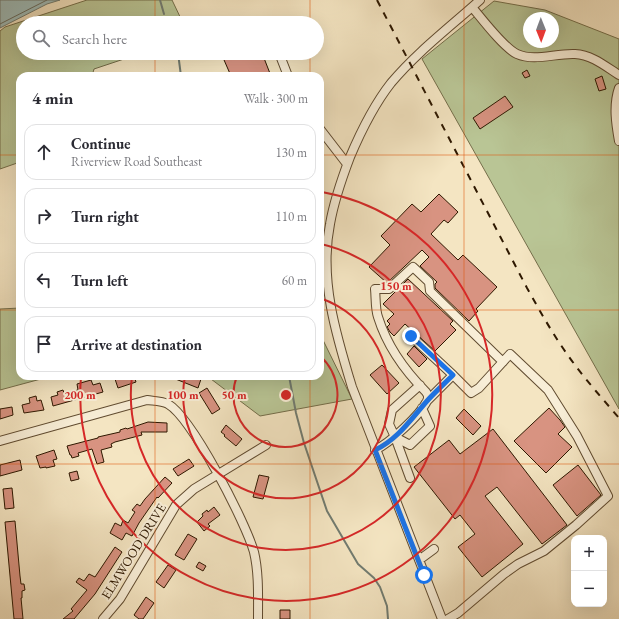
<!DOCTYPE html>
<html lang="en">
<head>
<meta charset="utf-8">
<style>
	body { margin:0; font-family:"EB Garamond",serif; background:#f7f7f7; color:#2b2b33 }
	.controls { position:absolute; right:12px; bottom:12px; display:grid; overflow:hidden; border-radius:8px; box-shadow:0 4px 16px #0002 }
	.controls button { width:36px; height:36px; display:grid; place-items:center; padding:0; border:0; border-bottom:1px solid #e1e1e2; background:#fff; color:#2b2b33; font:20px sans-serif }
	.compass { position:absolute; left:523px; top:12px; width:36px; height:36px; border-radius:50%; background:#fff; box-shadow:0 4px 16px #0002; rotate:179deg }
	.stop { position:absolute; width:12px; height:12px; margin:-9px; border:3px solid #1a73e8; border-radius:50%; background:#fff }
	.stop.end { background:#1a73e8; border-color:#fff; box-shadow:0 1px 4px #0008 }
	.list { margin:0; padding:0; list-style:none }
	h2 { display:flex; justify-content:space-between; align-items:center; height:52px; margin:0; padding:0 16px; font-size:17px }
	h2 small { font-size:13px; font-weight:400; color:#7c7c81 }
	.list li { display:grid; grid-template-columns:26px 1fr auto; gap:12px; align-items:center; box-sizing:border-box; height:56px; margin:0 8px 8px; padding:0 8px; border:1px solid #e1e1e2; border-radius:12px }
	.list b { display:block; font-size:15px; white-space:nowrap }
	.list p { margin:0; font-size:13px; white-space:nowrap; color:#7c7c81 }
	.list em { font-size:13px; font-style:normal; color:#7c7c81 }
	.icon { flex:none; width:22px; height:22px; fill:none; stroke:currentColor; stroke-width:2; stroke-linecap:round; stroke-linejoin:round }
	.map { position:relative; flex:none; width:619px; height:619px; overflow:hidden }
	.search { position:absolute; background:#fff; box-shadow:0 4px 16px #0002; left:16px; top:16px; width:308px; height:44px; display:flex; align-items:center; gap:10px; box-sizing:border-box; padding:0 14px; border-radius:22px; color:#7c7c81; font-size:15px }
	.panel { position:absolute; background:#fff; box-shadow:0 4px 16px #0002; left:16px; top:72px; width:308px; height:308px; border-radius:12px }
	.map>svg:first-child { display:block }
	.green { fill:#b9c595; stroke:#746e4a; fill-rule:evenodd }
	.water { fill:#9ebdbb; stroke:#717b70 }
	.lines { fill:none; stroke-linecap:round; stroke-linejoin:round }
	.shore { stroke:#666a5e; stroke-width:1 }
	.stream { stroke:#717b70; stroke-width:2 }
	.building { fill:#d89381; stroke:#2e1800 }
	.minor-casing { stroke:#604b30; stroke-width:10 }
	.minor { stroke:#f8eed7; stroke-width:8 }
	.rail { stroke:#2e1800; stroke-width:2; stroke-dasharray:7 7; stroke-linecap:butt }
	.route { stroke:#1a73e8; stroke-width:5 }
	.grid { fill:none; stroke:#df560b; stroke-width:1; stroke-opacity:0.55 }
	.ring { fill:none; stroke:#d62828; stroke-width:2 }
	.labels { text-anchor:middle; stroke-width:4; stroke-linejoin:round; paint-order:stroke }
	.street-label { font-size:13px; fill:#2e1800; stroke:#f8eed7 }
	.centre { fill:#d62828; stroke:#f8eed7; stroke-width:2 }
	.ring-label { font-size:12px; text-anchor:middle; font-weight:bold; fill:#d62828; stroke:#f8eed7; stroke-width:4; stroke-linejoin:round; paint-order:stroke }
</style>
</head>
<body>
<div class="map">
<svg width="619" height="619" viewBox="0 0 619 619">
	<rect width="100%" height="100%" fill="#f4e5c2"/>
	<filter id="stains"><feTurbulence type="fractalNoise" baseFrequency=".005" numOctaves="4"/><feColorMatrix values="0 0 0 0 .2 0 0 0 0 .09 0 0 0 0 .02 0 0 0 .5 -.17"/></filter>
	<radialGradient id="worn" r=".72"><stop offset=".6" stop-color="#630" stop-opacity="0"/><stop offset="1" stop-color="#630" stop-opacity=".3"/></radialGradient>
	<path class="green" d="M87 0H172L183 23H23V53H142L94 69 92 76H20V162L0 169V31L5 27Z
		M494 1 545 10 619 39V409L422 59ZM529 18H553V42H529Z
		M20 308V376H52L0 390V309Z
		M320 334 352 399 260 416 207 376H320Z"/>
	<path class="water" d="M0 0H60L47 4 0 28Z"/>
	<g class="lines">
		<path class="shore" d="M0 24 47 0"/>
		<path class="stream" d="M160 0 164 14
			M178 53 181 76
			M289 376 296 413 304 443 327 511 358 564 374 578 380 587 387 606 388 619"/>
	</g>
	<path class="building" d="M221 53H262L271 76H231Z
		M527 70 530 76 525 78 522 73Z
		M602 76 606 89 599 91 595 79Z
		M505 96 513 107 480 129 473 118Z
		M439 194 458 212 448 223 444 220 431 234 458 260 463 255 497 287 476 309 478 311 469 321 435 288V284L437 282 420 266 429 257 422 250 387 283 369 267 390 245 381 236 412 204 421 212Z
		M408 279 453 321 450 324 456 330 435 351 405 324 394 336 390 332 387 327 390 324 387 321 394 314 383 304Z
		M414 346 427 359 419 367 407 354Z
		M382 365 399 383 387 394 370 375Z
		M119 376H134L136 382 118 388 115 379 119 377Z
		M168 376H194L201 379 198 388Z
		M91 380 93 385 100 383 103 392 53 406 51 397 58 395 57 392 63 390 64 393 78 390 77 384Z
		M207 388 220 409 212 414 199 393Z
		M36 396 37 401 41 400 44 410 24 413 22 405 30 403 29 398Z
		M12 407 13 415 0 419V409Z
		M549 408 560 420 565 427 558 434 572 447 546 473 514 441Z
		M464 409 481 426 473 435 456 418Z
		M148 422 167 423V432H141L142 435 115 442 111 444 112 447 101 450 104 462 97 464 92 449 78 453 79 456 72 458 71 455H70L67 446 98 438V437L120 432V430L126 428 127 429Z
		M226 425 242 439 236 446 224 436 225 435 221 432Z
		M493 429 567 525 542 544 497 487 485 496 523 544 482 577 458 547 475 534 460 515 455 519 414 467 449 440 460 454Z
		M54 450 57 459 53 460 55 466 46 468V467L40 468 36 456Z
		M189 459 194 466 178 476 173 469Z
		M20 460 22 470 0 476V465Z
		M578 465 601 495 577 516 553 485Z
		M77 471 79 479 71 481 69 473Z
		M259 475 269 477 263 499 253 497Z
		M165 477 172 483 158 498 157 497 139 523 132 536 126 533 122 540 110 533 115 523 121 526 123 520 128 523 135 512 132 510 137 504 140 506 145 499Z
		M12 488 14 508 5 509 3 489Z
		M214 507 220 515 208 524 210 526 204 531 197 522 203 516 202 514 207 510 208 512Z
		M15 521 20 576 21 584H24L25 590 22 591V598H21L23 619H14L5 522Z
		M188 534 197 539 184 560 175 555Z
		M115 547 122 552 95 594 74 619H63L73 611 71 609 87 590 76 582 79 578 84 581 89 574 95 577Z
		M199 562 206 566 203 571 196 567Z
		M168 565 176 570 164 588 156 582Z
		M146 597 154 603 143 619H139L134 615Z
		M280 610H290V619H280Z"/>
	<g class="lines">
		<g class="minor-casing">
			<path id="minor" d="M472 7C482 19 504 48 517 54 535 62 555 53 575 54 592 55 605 66 619 75
				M279 53 288 76
				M619 88C613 105 616 124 619 141
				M320 129 347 164
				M411 336 453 375 427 401
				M395 437 410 445 430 426 422 408
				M0 441 147 400C154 401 162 401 168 404 192 418 246 523 254 552 259 573 258 597 258 619
				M375 450C390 443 420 415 427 401 429 397 428 395 426 392 405 371 387 346 378 317 375 308 376 298 375 289H389L413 267 429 282 430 291 503 362
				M410 478 395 437 389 424 392 410 420 385
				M419 560 434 549
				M103 619 120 599 176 505 194 489 266 445
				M442 619 352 387C336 335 319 279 330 224 334 201 342 178 350 157 361 131 373 106 391 83 417 52 450 27 480 0
				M448 619 458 613 504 574 518 564 544 551 576 525 608 496 577 436 548 390 510 354 479 388 471 393 453 375"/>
		</g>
		<use href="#minor" class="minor"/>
		<path class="rail" d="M377 0 527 288C540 311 552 333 567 354 583 377 601 397 619 418"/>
	</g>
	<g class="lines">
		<path class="route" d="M411 336 453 375C444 384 435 392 427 401 411 419 398 439 375 450L424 575"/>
	</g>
	<path class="grid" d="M155 0V23M310 0V23M464 0V619M155 53V76M310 53V76M0 155H20M320 155H619M0 310H20M320 310H619M155 376V619M310 376V619M0 464H619"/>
	<g class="ring">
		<path d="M320 356A52 52 0 1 1 237 376"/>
		<path d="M320 298A103 103 0 1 1 185 376"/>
		<path d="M321 244A155 155 0 1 1 132 376"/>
		<path d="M322 192A206 206 0 1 1 81 377"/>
	</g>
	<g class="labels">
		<g class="street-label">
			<text transform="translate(133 551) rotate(-58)" y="5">ELMWOOD DRIVE</text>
		</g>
	</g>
	<circle cx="286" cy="395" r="6" class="centre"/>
	<g class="ring-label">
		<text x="396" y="290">150 m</text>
		<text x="80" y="399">200 m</text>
		<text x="183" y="399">100 m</text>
		<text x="234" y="399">50 m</text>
	</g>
	<rect width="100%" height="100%" filter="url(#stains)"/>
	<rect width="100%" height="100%" fill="url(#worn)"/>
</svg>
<div class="controls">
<button>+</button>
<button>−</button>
</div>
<svg class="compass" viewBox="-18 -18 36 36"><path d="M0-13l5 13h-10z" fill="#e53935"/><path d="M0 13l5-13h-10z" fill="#7c7c81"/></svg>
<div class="stop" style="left:424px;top:575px"></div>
<div class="stop end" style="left:411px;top:336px"></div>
<div class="search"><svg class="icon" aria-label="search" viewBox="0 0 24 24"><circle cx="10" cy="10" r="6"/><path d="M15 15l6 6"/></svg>Search here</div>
<section class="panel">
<h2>4 min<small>Walk · 300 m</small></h2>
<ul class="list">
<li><svg class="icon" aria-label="ahead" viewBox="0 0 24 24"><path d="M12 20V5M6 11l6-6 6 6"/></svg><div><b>Continue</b><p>Riverview Road Southeast</p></div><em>130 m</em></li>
<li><svg class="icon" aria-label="right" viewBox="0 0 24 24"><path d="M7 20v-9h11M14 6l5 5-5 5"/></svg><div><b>Turn right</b></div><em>110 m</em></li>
<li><svg class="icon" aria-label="left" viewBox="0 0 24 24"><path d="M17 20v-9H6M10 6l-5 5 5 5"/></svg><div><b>Turn left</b></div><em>60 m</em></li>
<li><svg class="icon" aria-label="arrive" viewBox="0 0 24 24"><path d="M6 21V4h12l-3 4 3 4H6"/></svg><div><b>Arrive at destination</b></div></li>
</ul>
</section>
</div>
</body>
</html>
